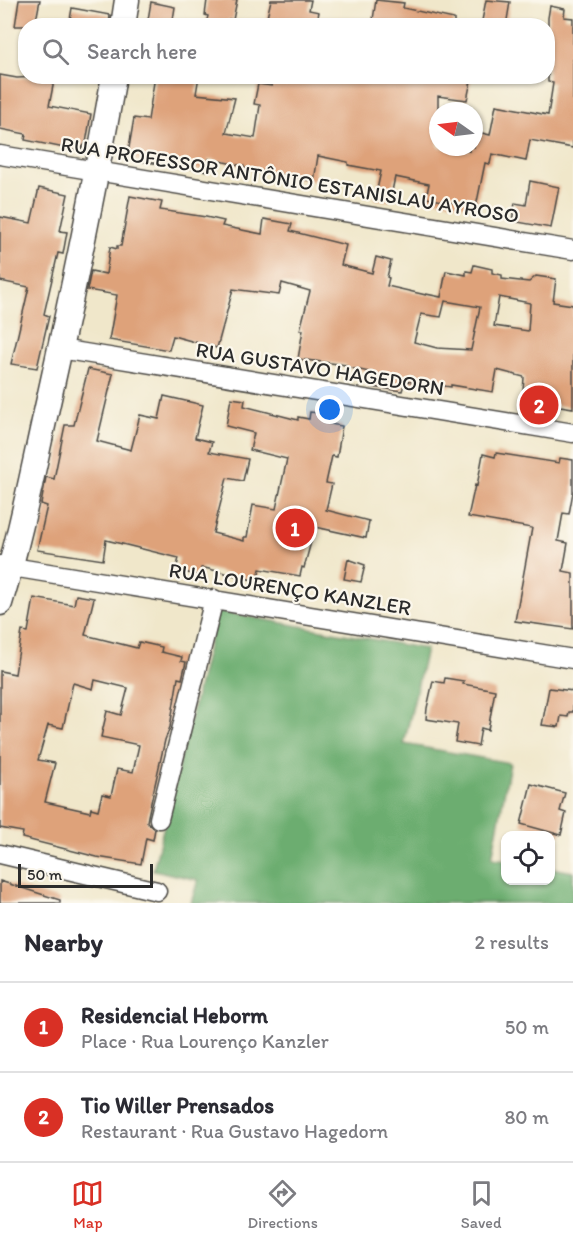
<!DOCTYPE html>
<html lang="en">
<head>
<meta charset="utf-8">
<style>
	body { margin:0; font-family:Itim,sans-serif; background:#f7f7f7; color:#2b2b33 }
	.controls { position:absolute; right:18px; bottom:18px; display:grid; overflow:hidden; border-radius:12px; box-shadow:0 2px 4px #0004 }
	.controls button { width:54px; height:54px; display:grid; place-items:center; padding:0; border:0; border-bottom:2px solid #e1e1e2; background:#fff; color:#2b2b33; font:30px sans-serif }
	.compass { position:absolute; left:429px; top:102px; width:54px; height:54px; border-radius:50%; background:#fff; box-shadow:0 2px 4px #0004; rotate:284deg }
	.scale { position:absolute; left:18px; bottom:15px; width:135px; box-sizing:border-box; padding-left:6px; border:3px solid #2b2b2b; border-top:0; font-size:16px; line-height:21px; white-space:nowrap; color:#2b2b2b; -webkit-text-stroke:4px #fbf7ec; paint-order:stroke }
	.you { position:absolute; left:330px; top:410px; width:21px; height:21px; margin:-15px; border:4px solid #fff; border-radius:50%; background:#1a73e8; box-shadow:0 0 0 9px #1a73e833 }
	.badge { display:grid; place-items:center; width:39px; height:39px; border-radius:50%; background:#d93025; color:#fff; font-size:20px; font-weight:700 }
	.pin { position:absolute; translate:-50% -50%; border:3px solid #fff; box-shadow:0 2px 6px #0006 }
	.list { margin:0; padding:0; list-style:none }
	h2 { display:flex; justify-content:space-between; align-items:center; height:78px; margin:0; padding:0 24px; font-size:26px }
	h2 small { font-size:20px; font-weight:400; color:#7c7c81 }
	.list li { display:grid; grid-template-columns:39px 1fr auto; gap:18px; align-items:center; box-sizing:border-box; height:90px; padding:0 24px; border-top:2px solid #e1e1e2 }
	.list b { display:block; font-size:22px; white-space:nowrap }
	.list p { margin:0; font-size:20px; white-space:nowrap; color:#7c7c81 }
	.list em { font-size:20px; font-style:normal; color:#7c7c81 }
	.icon { flex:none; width:33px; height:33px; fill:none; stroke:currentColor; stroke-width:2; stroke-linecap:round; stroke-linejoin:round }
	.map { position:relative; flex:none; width:573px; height:903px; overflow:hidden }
	.search { position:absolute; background:#fff; box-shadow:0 2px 4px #0004; left:18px; right:18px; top:18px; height:66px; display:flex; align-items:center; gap:15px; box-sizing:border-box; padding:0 21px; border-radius:24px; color:#7c7c81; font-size:22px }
	.sheet { height:258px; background:#fff }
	nav { display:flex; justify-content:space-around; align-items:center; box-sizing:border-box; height:84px; border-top:2px solid #e1e1e2; background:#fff; font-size:16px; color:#7c7c81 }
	nav a { display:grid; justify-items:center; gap:3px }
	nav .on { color:#d93025 }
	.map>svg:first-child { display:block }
	.forest { fill:#6cad6f; stroke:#4c6c4d; stroke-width:1.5 }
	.building { fill:#dea27a; fill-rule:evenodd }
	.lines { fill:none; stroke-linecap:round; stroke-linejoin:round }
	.street-casing { stroke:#494743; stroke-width:21 }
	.secondary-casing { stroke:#494743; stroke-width:27 }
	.street { stroke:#fff; stroke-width:18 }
	.secondary { stroke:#fff; stroke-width:24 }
	.labels { text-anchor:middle; stroke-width:4.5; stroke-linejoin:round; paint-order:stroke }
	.street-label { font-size:21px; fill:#2b2b2b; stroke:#fbf7ec }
</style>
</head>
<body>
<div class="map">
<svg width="573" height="903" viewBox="0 0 573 903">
	<rect width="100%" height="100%" fill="#fbf7ec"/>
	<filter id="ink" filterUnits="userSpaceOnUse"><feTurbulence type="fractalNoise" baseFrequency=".0167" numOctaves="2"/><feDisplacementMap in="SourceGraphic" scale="12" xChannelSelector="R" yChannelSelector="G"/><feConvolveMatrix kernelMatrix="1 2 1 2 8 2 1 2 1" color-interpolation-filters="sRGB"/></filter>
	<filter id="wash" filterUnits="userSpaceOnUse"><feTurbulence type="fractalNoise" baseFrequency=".008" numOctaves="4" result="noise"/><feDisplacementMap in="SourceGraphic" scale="24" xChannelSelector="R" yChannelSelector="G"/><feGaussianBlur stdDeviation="1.35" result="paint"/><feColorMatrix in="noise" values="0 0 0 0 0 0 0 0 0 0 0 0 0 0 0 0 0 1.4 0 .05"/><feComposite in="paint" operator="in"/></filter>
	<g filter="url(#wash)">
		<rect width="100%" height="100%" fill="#f0e7ca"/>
		<path class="forest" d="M217 611 426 649 404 744 510 763 492 858 505 860 506 880H550L551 868 573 872V903H191L198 880 153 870Z"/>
		<g id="blocks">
			<path class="building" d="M19 0H40L35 26H15Z
				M207 0H237L233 20 229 19 228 26 206 24 208 16 205 15Z
				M271 0H311L309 10 319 12 316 26H265Z
				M376 0 404 3 403 8 454 19V26H372Z
				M486 0 510 2 506 26H481Z
				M151 2 175 7 172 26H147Z
				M550 6 565 9 564 17 573 18V148L530 140 526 161 492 154 490 164 485 163 476 207 426 198 429 184 395 177 390 201 375 199 381 171 348 165V162L318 156 314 181 244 168V166L209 159 207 171 127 159 134 118 148 120 155 76H199L196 94 235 98 226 133 255 138 260 105 254 104 258 84 272 86 273 76H472L467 100 438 96V147H450L469 151V147H474V131L490 135 496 105 548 115 553 83 548 82V18Z
				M72 8 110 15 109 26H69Z
				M0 75 17 78 55 76 49 106 91 114 86 143 79 151 25 140 26 134 0 129Z
				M530 181 559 187 551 228 512 221 515 203 526 205Z
				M39 188 68 194 60 231 67 232 63 254 58 253 44 314 49 316 37 368 11 364 29 287 0 281V217L31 223Z
				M130 196 162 202 160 210 206 217 224 221 222 226 262 234 264 219 292 224 290 231 346 245 341 265 372 273 376 257 391 261 387 277 389 278 387 286 426 295V294L441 297 446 271 466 275V271L472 272 474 265 492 269V273L502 275V279L529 282 536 276 556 279 553 302 573 305V408L535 402 536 396 523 392 524 377 497 370 493 392 451 385V387L405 381 402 391 372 387 374 373 346 367V365L298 359 303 330H300L310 291 282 283 279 295 233 289 217 348 173 336 169 350 109 340 117 295 87 290 91 271 106 274 110 247 117 249V246H121ZM499 297 530 303 528 331 494 326ZM445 301 480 307 471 350 437 348 414 342 421 314 441 317Z
				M88 369 113 374 97 441 131 450 140 415 159 419 164 396 203 405 195 438 212 442 209 452 248 459 243 481 227 478 213 533 244 541V537H247L253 505 276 509 287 459 250 450 254 433 226 426 231 398 245 400 244 406 298 420V417L309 419 310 412 326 414 324 423 342 426 337 457 332 456 326 483 332 484 326 510 369 521 366 538 315 527 304 568 302 567 300 576 260 569 257 581 205 568H201L200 576 176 570 179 558 106 540 103 560 37 550 47 506 41 504 46 477 54 479 65 425H74Z
				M496 453 559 463 560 458 573 460V492L569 514 563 513 558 541 568 543 563 571 573 573V629L515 621 532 528 468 517 475 485 477 486 483 454 495 457Z
				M348 559 365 565 361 582 344 579Z
				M76 595 94 598 85 635 137 648 139 642 162 647 161 652 182 657 181 661 186 662 182 679 178 678 170 727 165 740 148 816 147 822 155 829 153 840 146 838 141 864 97 857 22 838 23 832 0 828V671L15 674 22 631 28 632 34 598 74 605ZM95 680 128 688 121 715 107 711 101 737 139 745 133 772 117 769 111 796 102 794 98 810 91 808 90 812 45 802 55 763 38 760 48 725 63 728 73 683 93 689Z
				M445 678 464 681 463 684 495 690 488 730 481 728 478 746 455 742 458 724 426 719 427 708 433 681 444 683Z
				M549 688 573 691V712H569L568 717 561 716 559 727 542 725Z
				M531 784 565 793 560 811 566 813 561 835 521 824Z
				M0 881 60 900V903H0Z"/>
		</g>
	</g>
	<g filter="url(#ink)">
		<use href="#blocks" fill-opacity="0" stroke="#494743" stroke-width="1.5"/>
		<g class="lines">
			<g class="street-casing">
				<path id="street" d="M0 155 573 250
					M60 349 573 433
					M0 565 573 659
					M159 819 214 599
					M0 854 157 891"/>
			</g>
			<g class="secondary-casing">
				<path id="secondary" d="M123 26 127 0
					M0 603C20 538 33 470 48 403 72 295 95 186 114 76"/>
			</g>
			<use href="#street" class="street"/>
			<use href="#secondary" class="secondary"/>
		</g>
	</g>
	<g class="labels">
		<g class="street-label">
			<text transform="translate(290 180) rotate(9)" y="7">RUA PROFESSOR ANTÔNIO ESTANISLAU AYROSO</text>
			<text transform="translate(320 369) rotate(9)" y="7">RUA GUSTAVO HAGEDORN</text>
			<text transform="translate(290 589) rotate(9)" y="7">RUA LOURENÇO KANZLER</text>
		</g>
	</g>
</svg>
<div class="controls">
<button><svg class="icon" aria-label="locate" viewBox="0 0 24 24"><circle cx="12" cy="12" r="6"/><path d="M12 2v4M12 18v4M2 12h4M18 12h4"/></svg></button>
</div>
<svg class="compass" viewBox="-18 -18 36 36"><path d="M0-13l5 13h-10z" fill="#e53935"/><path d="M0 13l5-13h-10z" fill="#7c7c81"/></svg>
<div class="scale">50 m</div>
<div class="you"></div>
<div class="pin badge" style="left:295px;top:528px">1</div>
<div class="pin badge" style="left:539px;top:405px">2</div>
<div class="search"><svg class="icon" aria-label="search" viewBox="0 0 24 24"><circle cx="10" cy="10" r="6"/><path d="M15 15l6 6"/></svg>Search here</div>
</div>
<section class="sheet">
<h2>Nearby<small>2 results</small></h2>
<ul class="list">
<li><span class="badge">1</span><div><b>Residencial Heborm</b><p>Place · Rua Lourenço Kanzler</p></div><em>50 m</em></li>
<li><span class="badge">2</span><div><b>Tio Willer Prensados</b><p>Restaurant · Rua Gustavo Hagedorn</p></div><em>80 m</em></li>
</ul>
</section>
<nav>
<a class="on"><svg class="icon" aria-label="map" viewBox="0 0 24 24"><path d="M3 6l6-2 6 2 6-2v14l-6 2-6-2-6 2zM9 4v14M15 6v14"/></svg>Map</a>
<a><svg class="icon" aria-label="directions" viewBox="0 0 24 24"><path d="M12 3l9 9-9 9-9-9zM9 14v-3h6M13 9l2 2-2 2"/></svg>Directions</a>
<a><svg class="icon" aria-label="saved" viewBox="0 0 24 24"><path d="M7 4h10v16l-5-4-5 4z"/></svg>Saved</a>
</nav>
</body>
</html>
